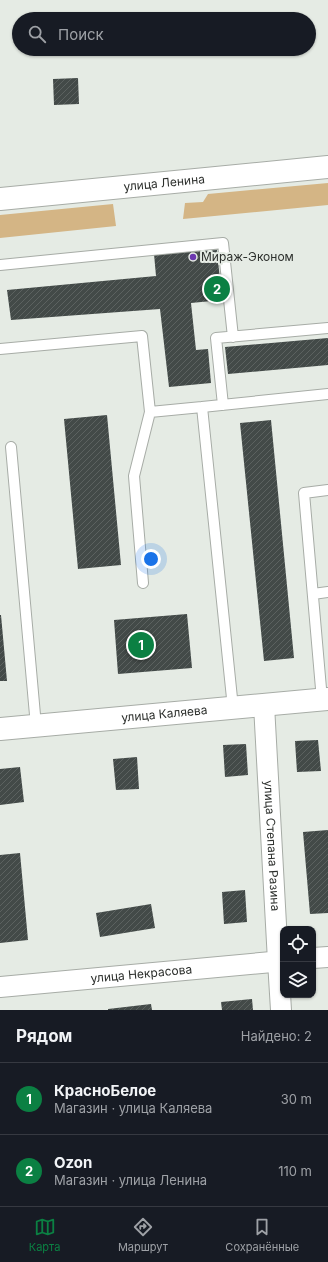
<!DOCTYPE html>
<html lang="ru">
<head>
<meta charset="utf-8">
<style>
	body { margin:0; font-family:Inter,sans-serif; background:#20242c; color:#f1f3f6 }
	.controls { position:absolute; right:12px; bottom:12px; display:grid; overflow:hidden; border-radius:8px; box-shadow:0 1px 3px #0004 }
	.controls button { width:36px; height:36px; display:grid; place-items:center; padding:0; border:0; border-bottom:1px solid #363941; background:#171b24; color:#f1f3f6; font:20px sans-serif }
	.you { position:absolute; left:151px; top:559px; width:14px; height:14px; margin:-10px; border:3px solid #fff; border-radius:50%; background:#1a73e8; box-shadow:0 0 0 6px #1a73e833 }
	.badge { display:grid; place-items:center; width:26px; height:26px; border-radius:50%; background:#0b8043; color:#fff; font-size:13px; font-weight:700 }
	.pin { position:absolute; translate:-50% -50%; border:2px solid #fff; box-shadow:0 1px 4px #0006 }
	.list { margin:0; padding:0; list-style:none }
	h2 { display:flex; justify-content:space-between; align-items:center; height:52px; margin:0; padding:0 16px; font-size:17px }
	h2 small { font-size:13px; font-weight:400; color:#9ea1a6 }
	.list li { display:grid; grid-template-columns:26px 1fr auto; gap:12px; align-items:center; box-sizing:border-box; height:72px; padding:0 16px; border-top:1px solid #363941 }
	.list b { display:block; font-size:15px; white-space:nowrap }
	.list p { margin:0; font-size:13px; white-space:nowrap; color:#9ea1a6 }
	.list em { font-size:13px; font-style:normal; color:#9ea1a6 }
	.icon { flex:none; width:22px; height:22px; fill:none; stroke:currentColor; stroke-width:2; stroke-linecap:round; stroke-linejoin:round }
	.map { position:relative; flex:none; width:328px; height:1010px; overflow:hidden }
	.search { position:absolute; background:#171b24; box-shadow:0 1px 3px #0004; left:12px; right:12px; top:12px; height:44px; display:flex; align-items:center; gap:10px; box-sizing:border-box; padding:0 14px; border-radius:22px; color:#9ea1a6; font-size:15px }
	.sheet { height:196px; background:#171b24 }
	nav { display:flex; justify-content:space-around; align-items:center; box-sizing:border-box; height:56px; border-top:1px solid #363941; background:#171b24; font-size:11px; color:#9ea1a6 }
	nav a { display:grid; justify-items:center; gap:2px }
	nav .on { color:#0b8043 }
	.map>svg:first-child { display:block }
	.grass { fill:#d4b585 }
	.building { fill:url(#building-hatch) }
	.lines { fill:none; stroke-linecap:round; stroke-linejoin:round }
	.service-casing { stroke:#a7aca6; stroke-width:12 }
	.minor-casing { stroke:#a7aca6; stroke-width:22 }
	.tertiary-casing { stroke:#a7aca6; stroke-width:24 }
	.service { stroke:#fff; stroke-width:10 }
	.minor { stroke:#fff; stroke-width:20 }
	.tertiary { stroke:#fff; stroke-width:22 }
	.poi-dot { fill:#6c38af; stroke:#e5ebe4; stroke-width:1.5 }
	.labels { text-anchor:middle; stroke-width:4; stroke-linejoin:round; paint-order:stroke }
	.street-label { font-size:12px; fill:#2c2f2c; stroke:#e5ebe4 }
	.poi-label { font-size:12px; fill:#2c2f2c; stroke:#e5ebe4; text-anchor:start }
</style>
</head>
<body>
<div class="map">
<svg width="328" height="1010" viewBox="0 0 328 1010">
	<defs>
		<pattern id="building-hatch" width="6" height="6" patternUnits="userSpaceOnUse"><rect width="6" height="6" fill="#434a48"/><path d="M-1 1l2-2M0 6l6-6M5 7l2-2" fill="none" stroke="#5c6260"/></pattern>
	</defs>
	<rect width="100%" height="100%" fill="#e5ebe4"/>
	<path class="grass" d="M328 183V205L183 219 185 203 203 202 208 194Z
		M113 204 116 226 0 238V215Z"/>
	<path class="building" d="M78 78 79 104 54 105 53 79Z
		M217 250 222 300 191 303 196 350 208 349 211 383 169 387 160 309 11 320 7 290 156 276 154 254Z
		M328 338V365L228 374 225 347Z
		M107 415 121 565 78 569 64 419Z
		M271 420 294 658 264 661 240 423Z
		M187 614 192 668 118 674 114 620Z
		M0 615H1L7 681H0Z
		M318 740 321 771 297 772 295 741Z
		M246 744 248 775 225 777 223 745Z
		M137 757 139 789 116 790 113 759Z
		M20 767 24 802 0 805V769Z
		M328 830V913L310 914 303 832Z
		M20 853 28 940 0 943V855Z
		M245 890 247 922 224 924 222 892Z
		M151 904 155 928 100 937 96 913Z
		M252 999 253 1010H222L221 1002Z
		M151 1004 152 1010H108V1009Z"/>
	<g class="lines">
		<g class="service-casing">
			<path id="service" d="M0 265 223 243 233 337
				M0 349 142 336 150 412 202 407
				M223 405 216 338 328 328
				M11 447 36 726
				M143 583 134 476 150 412
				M313 594 328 592
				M322 700 304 493 328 490
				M233 708 202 407 328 394"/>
		</g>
		<g class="minor-casing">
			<g id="minor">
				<path id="s1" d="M264 705 278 961 281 1010"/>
				<path d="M313 958 328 957"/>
				<path id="s2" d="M0 987 283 961"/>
			</g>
		</g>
		<g class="tertiary-casing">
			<g id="tertiary">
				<path id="s3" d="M0 199 328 167"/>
				<path id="s4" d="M0 729 328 699"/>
			</g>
		</g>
		<use href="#service" class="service"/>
		<use href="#minor" class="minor"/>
		<use href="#tertiary" class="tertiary"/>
	</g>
	<circle class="poi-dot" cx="193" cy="257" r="4"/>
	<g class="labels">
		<g class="street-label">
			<text dy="4" stroke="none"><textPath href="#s3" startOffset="165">улица Ленина</textPath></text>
			<text dy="4" stroke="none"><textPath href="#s4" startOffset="165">улица Каляева</textPath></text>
			<text dy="4" stroke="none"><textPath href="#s1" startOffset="141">улица Степана Разина</textPath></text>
			<text dy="4" stroke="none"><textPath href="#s2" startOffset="142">улица Некрасова</textPath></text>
		</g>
		<g class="poi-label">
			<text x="201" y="261">Мираж-Эконом</text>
		</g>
	</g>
</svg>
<div class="controls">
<button><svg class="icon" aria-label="locate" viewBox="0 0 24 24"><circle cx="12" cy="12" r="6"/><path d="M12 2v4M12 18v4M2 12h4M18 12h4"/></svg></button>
<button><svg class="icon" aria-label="layers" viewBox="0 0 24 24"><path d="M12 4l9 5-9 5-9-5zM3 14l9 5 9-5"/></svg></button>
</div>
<div class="you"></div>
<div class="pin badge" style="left:141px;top:645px">1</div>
<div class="pin badge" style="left:217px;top:289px">2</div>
<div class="search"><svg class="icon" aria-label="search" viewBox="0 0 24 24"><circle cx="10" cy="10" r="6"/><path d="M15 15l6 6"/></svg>Поиск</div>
</div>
<section class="sheet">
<h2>Рядом<small>Найдено: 2</small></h2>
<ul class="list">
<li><span class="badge">1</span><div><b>КрасноБелое</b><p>Магазин · улица Каляева</p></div><em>30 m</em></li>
<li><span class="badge">2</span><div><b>Ozon</b><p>Магазин · улица Ленина</p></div><em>110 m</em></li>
</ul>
</section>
<nav>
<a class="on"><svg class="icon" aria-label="map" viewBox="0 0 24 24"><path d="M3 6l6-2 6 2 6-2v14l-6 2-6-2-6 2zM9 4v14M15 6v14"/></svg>Карта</a>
<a><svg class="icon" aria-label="directions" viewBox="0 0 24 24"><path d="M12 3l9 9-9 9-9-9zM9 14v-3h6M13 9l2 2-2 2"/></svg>Маршрут</a>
<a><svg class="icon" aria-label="saved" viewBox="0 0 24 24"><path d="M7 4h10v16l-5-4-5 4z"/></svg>Сохранённые</a>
</nav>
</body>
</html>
